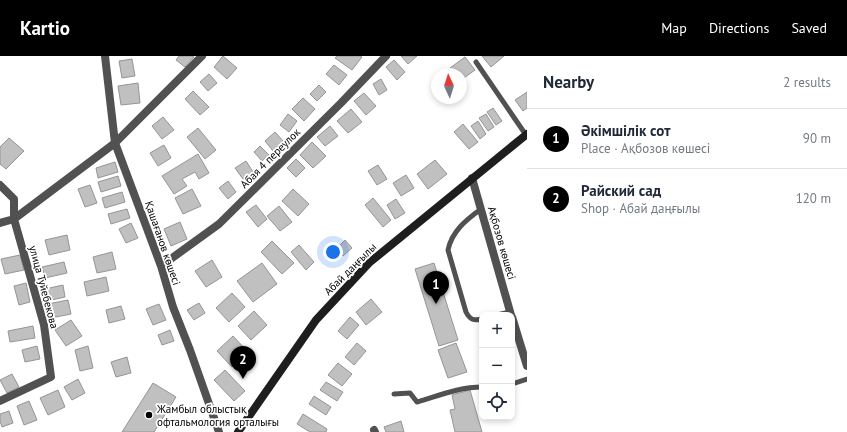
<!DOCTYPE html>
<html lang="en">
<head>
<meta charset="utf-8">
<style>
	body { margin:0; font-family:"PT Sans",sans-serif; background:#f2f2f3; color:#1f2937 }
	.controls { position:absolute; right:12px; bottom:12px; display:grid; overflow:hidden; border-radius:8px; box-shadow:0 2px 6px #0003 }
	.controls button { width:36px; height:36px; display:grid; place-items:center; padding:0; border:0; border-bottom:1px solid #e0e1e3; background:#fff; color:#1f2937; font:20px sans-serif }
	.compass { position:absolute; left:431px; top:12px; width:36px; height:36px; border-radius:50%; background:#fff; box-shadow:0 2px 6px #0003; rotate:356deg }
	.you { position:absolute; left:333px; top:196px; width:14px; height:14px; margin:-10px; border:3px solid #fff; border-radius:50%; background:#1a73e8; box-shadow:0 0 0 6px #1a73e833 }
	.badge { display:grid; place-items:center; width:26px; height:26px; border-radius:50%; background:#000; color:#fff; font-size:13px; font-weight:700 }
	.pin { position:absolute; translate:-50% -33px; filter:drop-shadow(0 1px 2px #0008) }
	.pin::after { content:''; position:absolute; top:21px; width:14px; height:12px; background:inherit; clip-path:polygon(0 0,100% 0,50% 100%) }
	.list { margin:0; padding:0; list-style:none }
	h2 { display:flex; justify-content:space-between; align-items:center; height:52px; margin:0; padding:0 16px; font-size:17px }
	h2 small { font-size:13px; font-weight:400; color:#747a83 }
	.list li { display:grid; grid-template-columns:26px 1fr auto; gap:12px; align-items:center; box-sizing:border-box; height:60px; padding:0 16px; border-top:1px solid #e0e1e3 }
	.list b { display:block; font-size:15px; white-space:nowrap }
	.list p { margin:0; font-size:13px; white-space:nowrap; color:#747a83 }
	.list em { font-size:13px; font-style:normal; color:#747a83 }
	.icon { flex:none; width:22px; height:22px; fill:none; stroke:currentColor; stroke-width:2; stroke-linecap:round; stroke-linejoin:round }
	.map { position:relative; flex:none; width:527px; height:376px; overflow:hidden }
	header { display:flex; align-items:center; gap:24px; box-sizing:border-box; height:56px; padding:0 20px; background:#000; color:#fff }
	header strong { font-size:19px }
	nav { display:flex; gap:22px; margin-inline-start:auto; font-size:14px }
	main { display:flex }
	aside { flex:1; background:#fff }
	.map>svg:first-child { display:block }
	.building { fill:#c0c0c0; stroke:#959595 }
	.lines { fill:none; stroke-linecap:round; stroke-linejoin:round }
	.lane { stroke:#515151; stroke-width:5 }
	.street { stroke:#515151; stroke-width:8 }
	.secondary { stroke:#1e1e1e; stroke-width:8 }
	.poi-dot { fill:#000; stroke:#fff; stroke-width:1.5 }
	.labels { text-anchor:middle; stroke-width:3.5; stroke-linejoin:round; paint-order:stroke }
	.street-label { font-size:11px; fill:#000; stroke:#fff }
	.poi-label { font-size:11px; fill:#000; stroke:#fff; text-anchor:start }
</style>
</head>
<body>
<header>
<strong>Kartio</strong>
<nav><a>Map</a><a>Directions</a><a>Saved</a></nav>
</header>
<main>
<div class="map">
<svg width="527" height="376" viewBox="0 0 527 376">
	<rect width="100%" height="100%" fill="#fff"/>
	<path class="building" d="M179 0H192L194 1 185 11 176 4Z
		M223 0 237 12 227 23 214 11Z
		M337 0H360L362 1 352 14 335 2Z
		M401 0H417L408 8Z
		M482 0H504L491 11Z
		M465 1 475 14 461 24V18H455L450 12Z
		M132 3 135 20 122 22 119 5Z
		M394 4 405 16 397 24 386 11Z
		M334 9 347 19 339 29 326 18Z
		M209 18 217 27 208 35 200 26Z
		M381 23 387 34 379 39 373 28Z
		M138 27 140 47 121 49 118 30Z
		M319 29 326 36 317 45 310 38Z
		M193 35 209 51 200 59 185 43Z
		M527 36V52L523 55 515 44Z
		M364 37 376 50 366 59 354 45Z
		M303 42 315 53 304 65 292 53Z
		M493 52 502 65 496 69 487 56Z
		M351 53 362 66 348 77 337 65Z
		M288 58 297 65 289 76 280 69Z
		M486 58 494 71 488 75 479 62Z
		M163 61 174 74 162 83 152 70Z
		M478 65 486 78 480 83 471 70Z
		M463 68 478 86 469 93 454 76Z
		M330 70 338 80 325 90 317 81Z
		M198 72 216 94 205 103 187 81Z
		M275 76 284 86 273 95 265 85Z
		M9 82 24 95 6 113 0 108V91Z
		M312 86 326 100 313 112 300 99Z
		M164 89 171 102 158 110 150 97Z
		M260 90 269 99 262 105 254 96Z
		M198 98 209 117 199 123 195 116 182 123 187 130 174 138 162 120Z
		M296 103 305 112 296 121 287 112Z
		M435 104 447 118 428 133 417 118Z
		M246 105 253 116 243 123 235 112Z
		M115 106 118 116 98 122 96 112Z
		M378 109 387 123 377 129 368 115Z
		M406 119 414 132 401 140 393 127Z
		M118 120 121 130 101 136 98 126Z
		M228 125 236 136 228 143 219 132Z
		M90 129 97 147 85 151 78 133Z
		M192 133 201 150 183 158 175 142Z
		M293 133 309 148 298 160 282 145Z
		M122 136 125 146 105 152 102 142Z
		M373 142 391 164 383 171 365 149Z
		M396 143 405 157 395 163 387 149Z
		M256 149 267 163 258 171 246 156Z
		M279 150 292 166 280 175 267 160Z
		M127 153 130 162 111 168 108 158Z
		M180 166 187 183 171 190 164 173Z
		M131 167 138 182 126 187 119 173Z
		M67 179 70 194 49 199 45 184Z
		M345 184 352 192 343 200 336 193Z
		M272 185 294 207 282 218 261 196Z
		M299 189 314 206 306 214 291 196Z
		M112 196 116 213 97 217 93 201Z
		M20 199 24 214 5 218 1 203Z
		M212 204 222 221 206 231 195 215Z
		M64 206 67 217 45 222 42 211Z
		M262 207 277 228 253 246 237 225Z
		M434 207 458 284 439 290 415 213Z
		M106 221 109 235 87 240 84 226Z
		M26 227 30 246 19 249 14 230Z
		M63 229 65 241 47 245 45 233Z
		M232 237 245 251 229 266 216 252Z
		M371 243 382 256 366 269 356 256Z
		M68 244 71 258 51 262 48 248Z
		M199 247 205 257 194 264 187 254Z
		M159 248 166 264 153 269 146 253Z
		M121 250 125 263 109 267 106 254Z
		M254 255 267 269 251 284 238 270Z
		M350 261 359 269 347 283 338 275Z
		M71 264 82 280 66 290 55 274Z
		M33 270 35 282 10 286 8 275Z
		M170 274 174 285 162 289 158 279Z
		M233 280 248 296 232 311 217 295Z
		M357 287 366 295 354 309 345 301Z
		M456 287 467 316 448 322 438 294Z
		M37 290 40 303 25 306 22 294Z
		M88 290 93 312 80 315 75 294Z
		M127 301 131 317 116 321 111 306Z
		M338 307 352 318 342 330 328 319Z
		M225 314 245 335 234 345 214 324Z
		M12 318 19 331 7 337 0 324Z
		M78 323 85 337 72 344 64 331Z
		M326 326 343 336 337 345 320 334Z
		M153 327 176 341 154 376H122Z
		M58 334 65 351 48 359 40 342Z
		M470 334 482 376H455L450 354 455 353 452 339Z
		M314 340 331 351 326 359 309 348Z
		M29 345 37 364 24 369 17 350Z
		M9 355 13 367 2 371 0 365V358Z
		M303 358 327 373 326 376H310L297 368Z
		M401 365 404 376H386L384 371Z"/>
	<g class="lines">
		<path class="lane" d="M476 6 526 79
			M481 153C466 164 452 175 448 194L466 256C470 264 474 265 482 263
			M497 259 510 256
			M512 328 527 323
			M394 338 410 337 417 346C438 340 459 331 482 331"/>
		<path class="street" d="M105 0 115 87 161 210 173 251 190 294 219 376
			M472 122 511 259
			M0 129 14 143V163L44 269 51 321 0 345
			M0 167 14 163 115 87 202 0
			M161 210 219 168 341 47 386 0
			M512 261 527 310
			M374 374 375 376"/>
		<path class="secondary" d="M238 376 316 264 369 207 527 78"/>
	</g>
	<circle class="poi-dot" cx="149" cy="359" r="4"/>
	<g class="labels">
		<g class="street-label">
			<text transform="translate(270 102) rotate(-45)" y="4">Абая 4 переулок</text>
			<text transform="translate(163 187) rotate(71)" y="4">Қашағанов көшесі</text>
			<text transform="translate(502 187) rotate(74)" y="4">Ақбозов көшесі</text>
			<text transform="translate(350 213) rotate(-45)" y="4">Абай даңғылы</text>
			<text transform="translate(44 231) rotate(75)" y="4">улица Туйебекова</text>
		</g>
		<g class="poi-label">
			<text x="157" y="357">Жамбыл облыстық<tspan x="157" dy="13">офтальмология орталығы</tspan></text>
		</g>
	</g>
</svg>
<div class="controls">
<button>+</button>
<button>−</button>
<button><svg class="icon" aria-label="locate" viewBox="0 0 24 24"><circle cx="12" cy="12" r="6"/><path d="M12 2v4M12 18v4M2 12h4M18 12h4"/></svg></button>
</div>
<svg class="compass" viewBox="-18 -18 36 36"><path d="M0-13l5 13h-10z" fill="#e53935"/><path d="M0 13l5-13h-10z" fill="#747a83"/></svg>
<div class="you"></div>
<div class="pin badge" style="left:436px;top:248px">1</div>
<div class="pin badge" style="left:243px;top:323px">2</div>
</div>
<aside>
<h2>Nearby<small>2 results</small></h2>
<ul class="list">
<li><span class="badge">1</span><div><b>Әкімшілік сот</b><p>Place · Ақбозов көшесі</p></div><em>90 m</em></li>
<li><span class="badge">2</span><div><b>Райский сад</b><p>Shop · Абай даңғылы</p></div><em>120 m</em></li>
</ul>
</aside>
</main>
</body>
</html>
